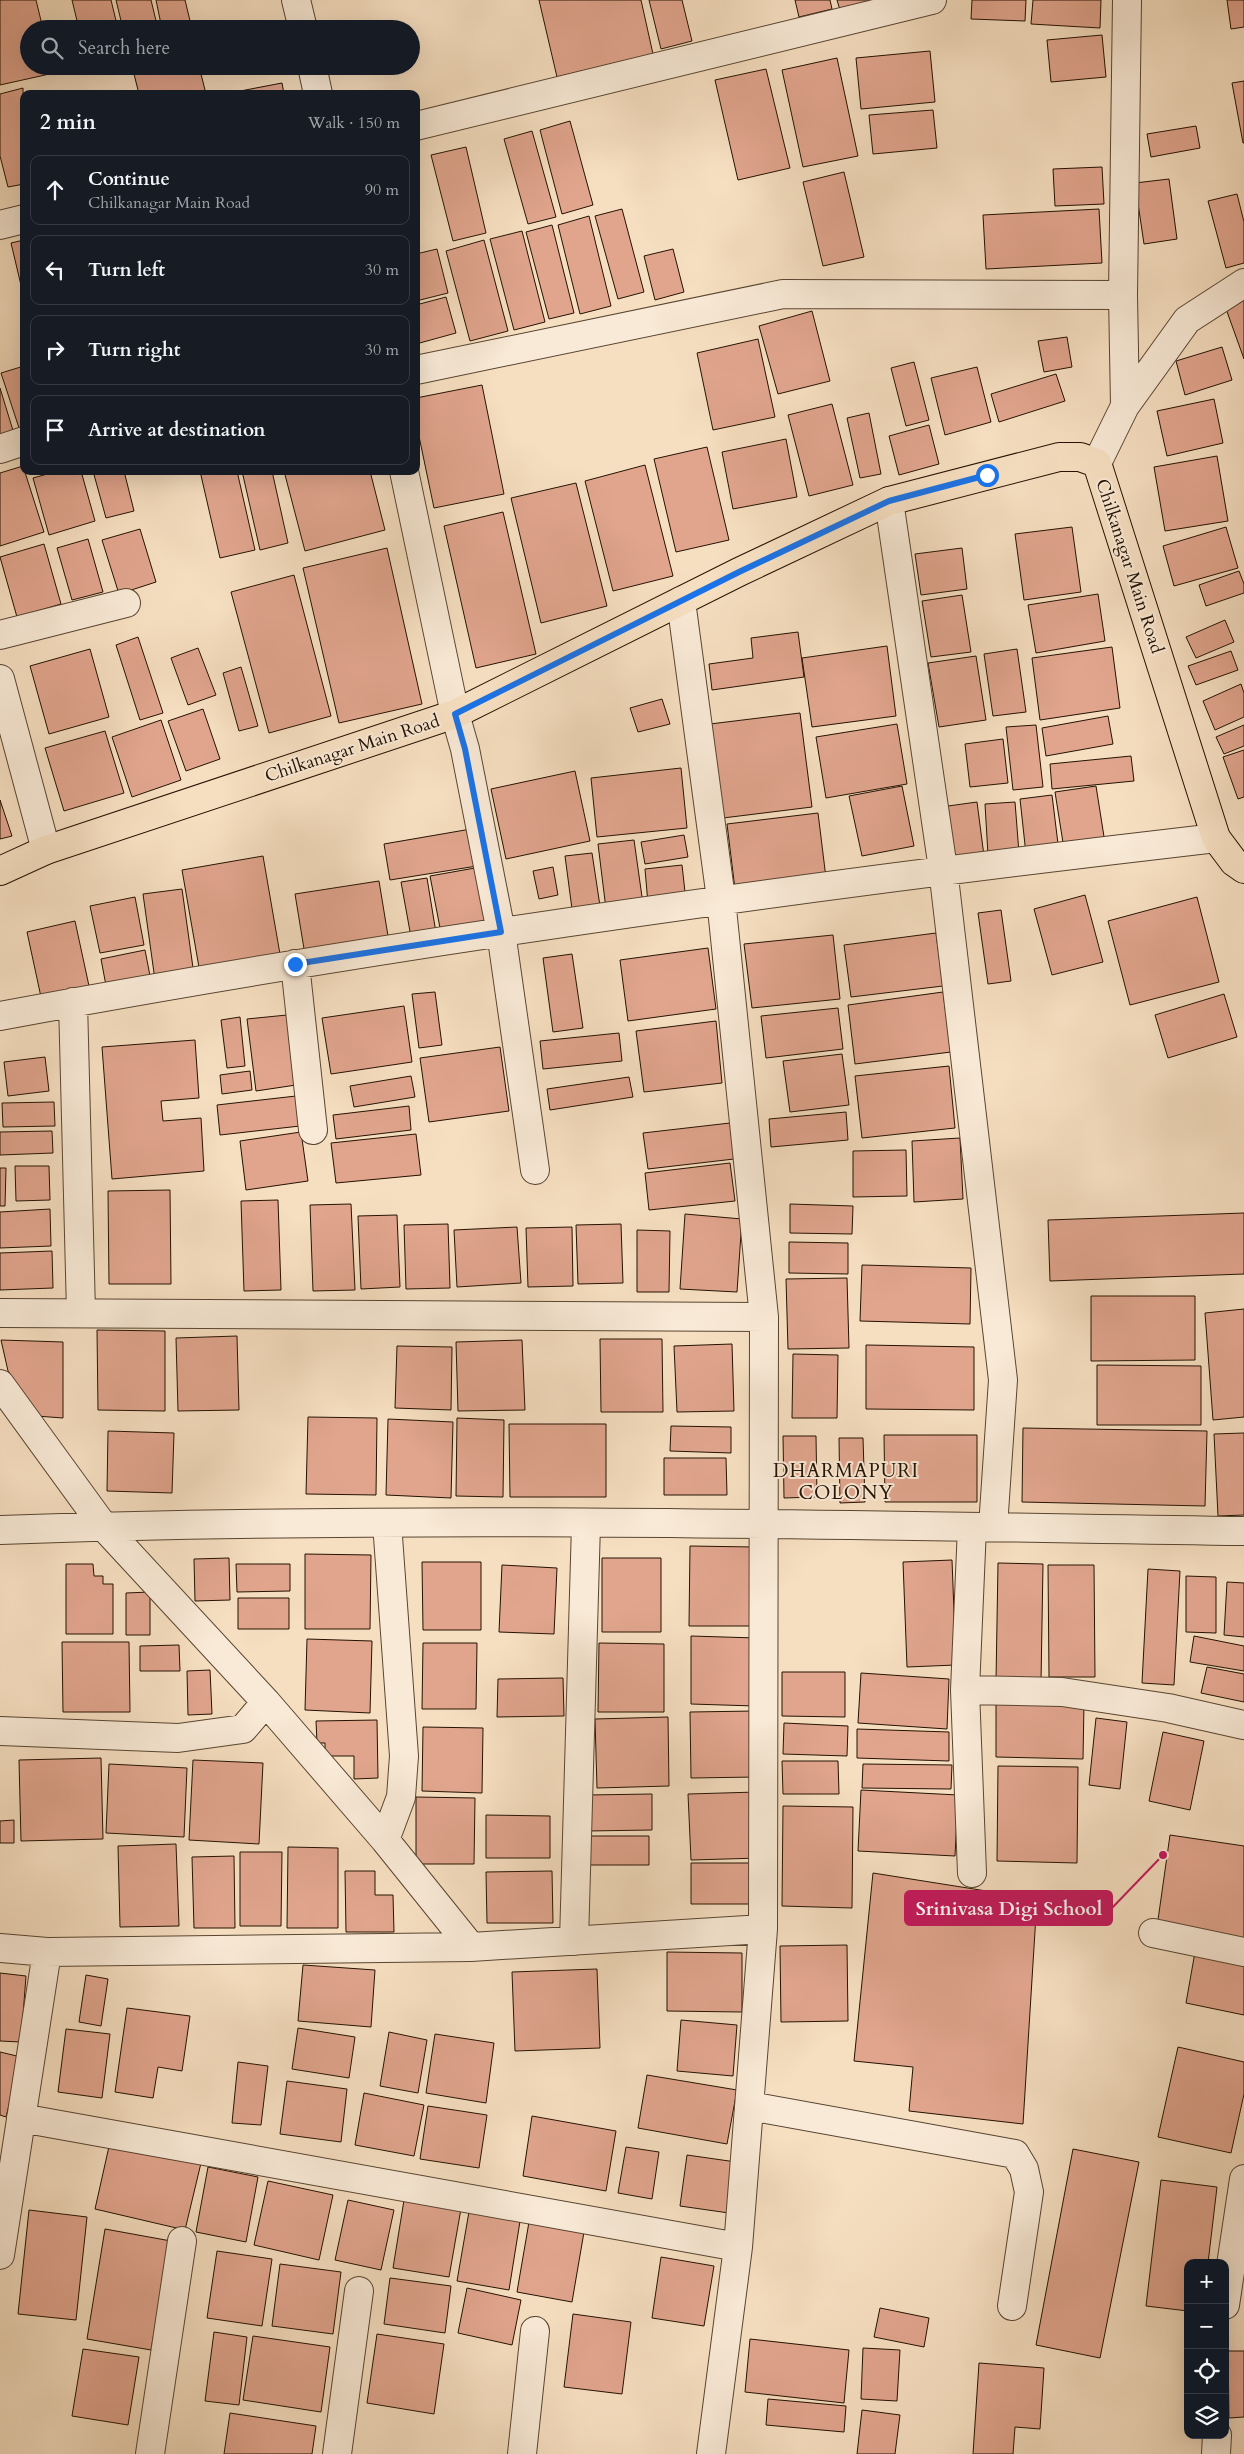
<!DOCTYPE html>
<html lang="en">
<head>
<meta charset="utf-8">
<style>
	body { margin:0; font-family:Cardo,serif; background:#242831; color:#f1f3f6 }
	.controls { position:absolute; right:15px; bottom:15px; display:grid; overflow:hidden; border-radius:10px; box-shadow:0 5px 20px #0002 }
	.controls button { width:45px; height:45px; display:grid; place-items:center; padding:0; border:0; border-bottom:1px solid #363941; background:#171b24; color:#f1f3f6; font:25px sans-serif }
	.stop { position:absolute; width:15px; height:15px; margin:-11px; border:4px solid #1a73e8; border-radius:50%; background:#fff }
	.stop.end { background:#1a73e8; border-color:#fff; box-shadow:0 1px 5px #0008 }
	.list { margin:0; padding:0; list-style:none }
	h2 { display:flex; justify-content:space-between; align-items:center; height:65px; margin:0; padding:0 20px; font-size:21px }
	h2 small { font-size:16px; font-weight:400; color:#9ea1a6 }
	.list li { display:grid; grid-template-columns:32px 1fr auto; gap:15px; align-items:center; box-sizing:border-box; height:70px; margin:0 10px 10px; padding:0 10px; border:1px solid #363941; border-radius:10px }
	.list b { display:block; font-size:19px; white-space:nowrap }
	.list p { margin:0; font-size:16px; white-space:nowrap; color:#9ea1a6 }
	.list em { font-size:16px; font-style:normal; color:#9ea1a6 }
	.icon { flex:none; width:28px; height:28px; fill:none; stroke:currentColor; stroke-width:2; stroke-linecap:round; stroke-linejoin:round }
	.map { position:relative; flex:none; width:1244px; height:2454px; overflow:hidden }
	.search { position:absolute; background:#171b24; box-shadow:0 5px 20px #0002; left:20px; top:20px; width:400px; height:55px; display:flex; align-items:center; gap:12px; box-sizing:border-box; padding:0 18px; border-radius:28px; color:#9ea1a6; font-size:19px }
	.panel { position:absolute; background:#171b24; box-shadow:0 5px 20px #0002; left:20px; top:90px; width:400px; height:385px; border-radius:10px }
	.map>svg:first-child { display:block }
	.building { fill:#e1a58e; stroke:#241201 }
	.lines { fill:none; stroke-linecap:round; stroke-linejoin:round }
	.minor-casing { stroke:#584531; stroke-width:30 }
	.major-casing { stroke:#241201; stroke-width:30 }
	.minor { stroke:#f9ead7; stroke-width:28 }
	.major { stroke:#f6dfc1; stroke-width:28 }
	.route { stroke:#1a73e8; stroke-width:6 }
	.labels { text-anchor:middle; stroke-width:4; stroke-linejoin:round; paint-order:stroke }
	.street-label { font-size:18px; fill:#241201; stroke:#f9ead7 }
	.neighbourhood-label { font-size:19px; letter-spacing:1px; fill:#241201; stroke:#f9ead7 }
	.leader { fill:none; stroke:#c2185b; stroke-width:2 }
	.callout-dot { fill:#c2185b; stroke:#f9ead7; stroke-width:2 }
	.callout { fill:#c2185b; stroke:#c2185b; stroke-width:2 }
	.callout-label { font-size:19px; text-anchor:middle; font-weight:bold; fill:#fff }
</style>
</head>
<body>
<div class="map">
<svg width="1244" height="2454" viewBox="0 0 1244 2454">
	<rect width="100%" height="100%" fill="#f6dfc1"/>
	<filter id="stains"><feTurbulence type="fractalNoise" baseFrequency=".004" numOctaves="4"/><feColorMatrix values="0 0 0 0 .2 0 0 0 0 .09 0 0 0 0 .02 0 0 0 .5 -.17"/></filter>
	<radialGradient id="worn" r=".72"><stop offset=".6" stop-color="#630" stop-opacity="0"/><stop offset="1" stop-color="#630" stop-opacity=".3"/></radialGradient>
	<path class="building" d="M0 0H36L43 29H29V66H52L54 73 0 85Z
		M72 0H111L118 29H79Z
		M116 0H151L158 29H123Z
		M156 0H185L192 29H162Z
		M539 0H641L653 54 557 77Z
		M649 0H682L692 41 661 49Z
		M795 0H830L832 9 799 17Z
		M837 0H878L840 10Z
		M972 0H1026L1025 21 971 19Z
		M1033 0H1101L1100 28 1031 24Z
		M1227 0H1244V27L1231 29Z
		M1102 35 1106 77 1051 82 1047 40Z
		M930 51 935 102 861 109 856 58Z
		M837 58 858 156 803 167 782 70Z
		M148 66H199L206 94H139L133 70Z
		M203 66H227L205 72Z
		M766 69 790 168 738 180 715 80Z
		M1244 81V143H1243L1232 83Z
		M282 83 284 94H236L235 92Z
		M23 88 24 184 8 187 0 156V94Z
		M933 110 937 148 873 154 869 115Z
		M570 121 593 205 562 214 540 130Z
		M1196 126 1200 148 1151 157 1147 134Z
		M532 131 556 217 528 224 504 139Z
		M466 147 486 233 453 241 431 155Z
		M1102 167 1104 204 1055 206 1053 169Z
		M844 172 864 257 823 266 803 182Z
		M1169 179 1177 239 1144 244 1135 183Z
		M1237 194 1244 222V263L1226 268 1208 201Z
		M622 209 644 292 618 299 595 216Z
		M1099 209 1102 263 986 269 983 215Z
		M589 216 611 306 580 314 558 225Z
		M552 225 574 313 549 319 526 232Z
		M522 231 545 322 514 330 490 239Z
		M24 240V298L11 243Z
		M484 240 508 331 470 341 446 251Z
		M437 249 448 293 416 301V254Z
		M673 249 684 292 655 300 644 256Z
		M446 297 456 333 416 344V305Z
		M1244 300V359L1225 306Z
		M812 311 830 381 778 394 759 326Z
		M1067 337 1072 367 1044 372 1038 341Z
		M758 339 775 417 713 430 697 353Z
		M1222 347 1232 380 1185 395 1176 361Z
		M914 362 929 420 906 426 891 368Z
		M24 366V433L21 434 1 373Z
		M977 367 991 422 945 435 931 378Z
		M1056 374 1065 401 999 422 991 394Z
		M482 385 504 494 434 508 416 422V398Z
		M0 388 15 437 0 441Z
		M1214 399 1223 443 1167 456 1157 411Z
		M832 404 853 485 809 496 788 415Z
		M869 413 881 474 860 478 847 418Z
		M929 425 939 464 899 475 889 436Z
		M786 439 797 497 733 509 722 452Z
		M707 447 729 540 676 552 654 459Z
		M1217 456 1228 521 1165 531 1154 467Z
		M645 465 673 576 613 591 585 481Z
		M23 466 44 532 0 546V473Z
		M58 471H81L95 521 49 535 33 478Z
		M93 471H124L134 511 106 518Z
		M200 471H237L255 550 220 558Z
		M242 471H272L288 543 260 550Z
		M284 471H370L385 530 305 551Z
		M576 483 607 606 541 623 511 498Z
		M503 512 536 654 476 668 444 526Z
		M1072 527 1081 592 1024 600 1015 534Z
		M1226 527 1238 568 1174 586 1163 546Z
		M140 529 156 582 119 594 102 540Z
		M88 539 103 592 72 600 57 548Z
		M44 544 61 604 17 617 0 557Z
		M387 548 422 704 339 723 303 568Z
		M962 548 967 589 921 595 915 554Z
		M1239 571 1244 584V593L1206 606 1199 585Z
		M294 575 331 716 269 733 231 592Z
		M1098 594 1105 641 1036 653 1028 605Z
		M962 595 971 652 931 657 922 601Z
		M1225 620 1234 642 1196 658 1186 637Z
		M798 632 804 677 712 690 709 664 753 658 751 638Z
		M138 637 163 713 140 720 116 645Z
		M887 646 896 716 812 727 802 658Z
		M1112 647 1120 708 1040 720 1032 658Z
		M198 648 216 695 188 705 171 658Z
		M90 649 109 717 49 734 30 666Z
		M1017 649 1026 712 993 716 984 654Z
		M1231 651 1238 670 1196 685 1188 666Z
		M976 656 986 720 939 727 928 663Z
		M241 667 258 726 239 731 223 673Z
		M1241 684 1244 693V717L1215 730 1203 701Z
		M662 699 670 724 638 732 630 708Z
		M203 709 220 759 186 771 168 721Z
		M800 713 812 807 723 818 710 724Z
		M1108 716 1113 744 1046 756 1042 728Z
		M161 720 181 780 132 797 112 737Z
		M897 724 907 784 826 798 816 737Z
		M1036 725 1043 787 1013 790 1006 727Z
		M1244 725V746L1224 754 1216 737Z
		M105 731 124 793 64 811 45 748Z
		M1003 739 1008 783 970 787 965 744Z
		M1244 750V797L1238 799 1223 757Z
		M1131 756 1134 781 1052 789 1050 764Z
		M681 768 687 828 597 837 591 778Z
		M575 771 590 841 506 859 491 789Z
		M902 786 914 846 862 856 849 796Z
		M1096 786 1105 843 1064 849 1055 792Z
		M1052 795 1059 852 1026 854 1020 799Z
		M0 800 12 836 0 839Z
		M977 802 984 856 954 859 948 806Z
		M1015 802 1019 853 988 855 985 804Z
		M818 813 826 878 735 889 727 824Z
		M471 829 477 866 390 880 384 844Z
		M684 835 688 857 645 864 641 842Z
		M634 840 643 904 606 909 598 844Z
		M592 853 600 906 572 909 565 856Z
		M263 856 281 960 200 973 182 870Z
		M682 865 686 901 648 904 645 869Z
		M553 867 558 895 539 899 533 871Z
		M475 868 486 924 441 933 430 876Z
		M427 878 436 933 411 937 401 882Z
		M379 881 389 942 305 955 295 894Z
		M182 889 194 975 155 980 143 894Z
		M1085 895 1103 962 1052 975 1034 909Z
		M135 897 144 945 100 953 90 906Z
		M1197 897 1219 982 1130 1005 1108 921Z
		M1001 910 1011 981 988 984 978 913Z
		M75 921 89 986 41 997 27 932Z
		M936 933 943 986 851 997 844 945Z
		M833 935 840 999 752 1008 744 944Z
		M708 948 716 1009 628 1021 620 960Z
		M145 950 151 981 107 991 101 959Z
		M572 954 583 1028 553 1032 543 958Z
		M435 992 442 1045 419 1048 412 994Z
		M943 992 951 1052 855 1064 848 1005Z
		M1224 994 1237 1037 1168 1058 1155 1015Z
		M404 1006 412 1062 331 1074 322 1018Z
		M838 1008 843 1049 766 1058 761 1016Z
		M287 1015 296 1085 256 1091 247 1019Z
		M240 1017 245 1066 227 1068 221 1020Z
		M716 1021 722 1083 644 1092 636 1031Z
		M619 1033 622 1061 543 1069 540 1041Z
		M195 1040 199 1098 161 1101 163 1121 201 1118 204 1171 112 1179 102 1047Z
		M500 1047 509 1111 429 1122 420 1058Z
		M842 1054 849 1105 790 1112 783 1061Z
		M45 1057 49 1091 8 1096 4 1062Z
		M949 1066 955 1128 862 1138 855 1076Z
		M250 1071 252 1090 222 1094 220 1075Z
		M411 1076 415 1097 354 1107 350 1086Z
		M629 1077 633 1097 550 1110 547 1089Z
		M296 1096 300 1126 220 1135 217 1105Z
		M54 1102 55 1126 3 1127 2 1103Z
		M409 1106 411 1130 336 1139 333 1115Z
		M846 1112 848 1140 771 1147 769 1119Z
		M730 1123 734 1159 648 1169 643 1133Z
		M52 1131 53 1153 0 1155V1132Z
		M301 1132 308 1181 246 1190 240 1141Z
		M416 1134 421 1175 336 1183 331 1143Z
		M960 1138 963 1199 914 1202 912 1141Z
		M906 1150 907 1196 853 1197V1151Z
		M730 1163 735 1201 649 1210 645 1173Z
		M15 1166H49L50 1200 16 1201Z
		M0 1168H6L5 1206H0Z
		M170 1190 171 1284H109L108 1191Z
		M278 1200 281 1290 244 1291 241 1201Z
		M351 1204 355 1290 313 1291 310 1205Z
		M790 1204 853 1206 852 1234 790 1233Z
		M50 1209 51 1246 0 1248V1212Z
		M1244 1213V1274L1050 1281 1048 1220Z
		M685 1214 742 1219 737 1292 680 1289Z
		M397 1215 400 1287 361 1289 358 1216Z
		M448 1224 450 1288 406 1289 404 1225Z
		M621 1224 623 1283 578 1284 576 1225Z
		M517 1227 521 1283 457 1287 454 1230Z
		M572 1227 573 1286 528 1287 526 1228Z
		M637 1230 670 1231 669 1292H637Z
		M789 1242 848 1243V1274L789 1273Z
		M52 1251 53 1288 0 1290V1253Z
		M862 1265 971 1268 970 1324 860 1321Z
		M847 1278 849 1348 788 1349 786 1279Z
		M1091 1296H1195V1360L1091 1361Z
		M1244 1309V1417L1213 1420 1205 1313Z
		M97 1330 165 1331V1411L98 1410Z
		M237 1336 239 1410 178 1411 176 1338Z
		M600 1339H662L663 1412H601Z
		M1 1340 63 1342V1418L36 1416 8 1371Z
		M522 1340 525 1410 458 1411 456 1342Z
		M732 1344 734 1411 677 1412 674 1346Z
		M866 1345 974 1347V1410L866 1409Z
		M397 1346 452 1347 451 1410 395 1408Z
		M793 1354 838 1355 837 1418H792Z
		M1097 1365 1201 1366V1425H1097Z
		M308 1417 377 1418 376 1495 306 1494Z
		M457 1418 504 1420 503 1497 456 1496Z
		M388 1419 453 1422 451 1498 386 1495Z
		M509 1424H606V1497H510Z
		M671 1426 731 1427V1453L670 1451Z
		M1023 1428 1207 1431 1205 1506 1022 1502Z
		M108 1431 174 1433 172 1493 107 1491Z
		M1244 1433V1515L1218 1516 1214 1434Z
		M884 1435H977V1502H885Z
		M783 1436H816L817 1497 784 1498Z
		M839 1438H863L865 1502 840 1503Z
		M664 1458H726L727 1495H664Z
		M690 1546 754 1547V1626H689Z
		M305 1554 371 1555 370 1629H305Z
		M229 1558 230 1600 195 1601 194 1559Z
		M602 1558H661V1632H602Z
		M952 1560 956 1665 907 1667 903 1562Z
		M422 1562H481V1630H423Z
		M998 1563 1043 1564 1041 1682 996 1681Z
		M66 1564H93L94 1576H103V1584H113V1634H66Z
		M236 1564H290V1591L237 1592Z
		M502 1565 557 1568 554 1634 499 1632Z
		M1048 1565H1094L1095 1677H1049Z
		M1148 1569 1180 1571 1174 1685 1142 1683Z
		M1186 1576 1216 1577V1633L1186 1632Z
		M1227 1582 1244 1583V1637L1224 1635Z
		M150 1592V1635H126V1593Z
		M238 1598H289V1629H238Z
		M691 1636 756 1638 755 1706 691 1704Z
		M1194 1636 1244 1646V1671L1190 1662Z
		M307 1639 372 1641 370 1713 305 1710Z
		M62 1642H129L130 1712H63Z
		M423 1643H477L476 1709H422Z
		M599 1643 664 1644V1712H598Z
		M179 1645 180 1671H140V1646Z
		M1207 1667 1244 1674V1702L1201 1693Z
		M210 1670 212 1714 188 1715 187 1671Z
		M782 1672H845V1717L782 1716Z
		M861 1673 949 1679 947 1729 858 1723Z
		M563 1678 564 1716 497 1717 498 1679Z
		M996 1701 1084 1703 1083 1759 996 1757Z
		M754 1711 756 1777 691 1778 690 1712Z
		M668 1717 669 1786 597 1788 595 1719Z
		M1096 1718 1127 1722 1120 1789 1089 1785Z
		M377 1720 378 1778 354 1779V1756H325V1743H317L316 1721Z
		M784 1723 848 1726 847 1756 783 1754Z
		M423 1727 483 1728 482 1793 422 1791Z
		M857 1729 949 1732V1761L857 1758Z
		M1163 1732 1204 1741 1190 1810 1149 1801Z
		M101 1758 103 1839 21 1841 19 1760Z
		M193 1760 263 1763 259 1844 189 1840Z
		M782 1761H838L839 1794H783Z
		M109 1764 187 1768 184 1837 106 1833Z
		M863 1764 952 1765 951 1789 862 1788Z
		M998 1766 1078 1767 1077 1863 997 1861Z
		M861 1790 958 1795 955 1856 858 1851Z
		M757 1792 760 1858 691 1860 688 1794Z
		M652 1794V1830L587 1831V1795Z
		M416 1797 475 1798 474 1864H416Z
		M783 1806 853 1807 852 1908 782 1906Z
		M486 1815 550 1816V1858H486Z
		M14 1820V1843H0V1821Z
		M1170 1835 1244 1846V1939L1157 1927Z
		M588 1836H649V1865H588Z
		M176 1844 179 1926 120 1927 118 1846Z
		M288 1847 338 1848V1928H287Z
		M240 1852H282L281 1926H240Z
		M234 1856 235 1928H194L192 1857Z
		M691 1863H754V1904H691Z
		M345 1871H375V1895H393L394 1932H346Z
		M552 1871 553 1923H487L486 1872Z
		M873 1873 1037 1899 1023 2124 909 2111 913 2067 854 2061Z
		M847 1945 848 2021 781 2022 780 1946Z
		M667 1952 742 1953V2012L667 2011Z
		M1195 1952 1244 1962V2015L1186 2003Z
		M303 1965 375 1970 371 2027 298 2021Z
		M597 1969 600 2048 515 2051 512 1972Z
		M0 1973 26 1976 21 2042 0 2041Z
		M86 1975 108 1979 101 2026 79 2022Z
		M127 2008 190 2016 182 2071 158 2067 153 2098 115 2092Z
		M681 2020 737 2025 733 2076 677 2071Z
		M298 2028 355 2037 349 2078 292 2069Z
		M66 2029 110 2034 102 2098 58 2092Z
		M389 2032 427 2040 418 2093 380 2086Z
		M435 2034 494 2043 486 2103 426 2093Z
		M1178 2047 1244 2062V2094L1231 2153 1158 2137Z
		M0 2052 21 2057 6 2117 0 2115Z
		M238 2062 268 2066 261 2125 232 2123Z
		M647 2075 737 2090 727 2144 638 2128Z
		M287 2081 347 2089 341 2142 280 2134Z
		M364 2093 424 2105 414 2156 355 2145Z
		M428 2106 487 2115 479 2168 420 2159Z
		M532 2116 616 2131 606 2191 523 2176Z
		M110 2142 201 2163 185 2230 95 2209Z
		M626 2147 659 2152 652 2199 618 2193Z
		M1073 2149 1139 2162 1100 2358 1036 2345Z
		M687 2155 736 2162 729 2213 680 2206Z
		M208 2167 258 2177 246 2242 196 2232Z
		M1161 2180 1217 2187 1208 2263H1188V2311L1146 2306Z
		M268 2181 333 2195 319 2260 254 2245Z
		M405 2194 462 2203 449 2277 393 2268Z
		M348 2200 394 2210 381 2270 335 2260Z
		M470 2206 521 2215 509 2290 457 2281Z
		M29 2210 87 2217 76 2320 18 2314Z
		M529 2222 584 2232 572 2302 517 2292Z
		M105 2229 171 2241 151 2350 87 2339Z
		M217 2251 272 2259 262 2326 207 2318Z
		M661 2257 714 2266 704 2326 652 2318Z
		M280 2264 341 2272 333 2334 272 2326Z
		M390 2278 451 2286 445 2333 384 2324Z
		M467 2288 521 2300 512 2345 458 2333Z
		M880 2308 929 2318 924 2347 874 2337Z
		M573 2314 631 2322 622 2394 564 2387Z
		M214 2332 247 2337 239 2405 205 2401Z
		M377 2334 444 2344 434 2414 367 2403Z
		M253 2336 330 2347 321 2412 243 2400Z
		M750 2339 849 2350 844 2403 745 2392Z
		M863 2348 900 2350 897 2401 861 2399Z
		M83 2349 139 2357 128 2425 72 2416Z
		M1228 2351H1244V2417L1229 2418Z
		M979 2363 1044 2368 1040 2429 1015 2427 1013 2454H973Z
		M768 2399 846 2406 844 2432 766 2425Z
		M862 2410 900 2415 895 2454H857Z
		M230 2413 316 2426 312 2454H224Z"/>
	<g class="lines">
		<g class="minor-casing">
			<path id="minor" d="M296 0 303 29
				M312 66 318 94
				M416 126 932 0
				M0 225 24 219
				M416 370 783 294 1123 295
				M1125 406 1123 295 1127 0
				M0 449 24 441
				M1097 463 1125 406 1187 320 1244 283
				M404 471 455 714 465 749 501 932 535 1170
				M889 501 943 869 1003 1380 993 1527
				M681 601 721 899 764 1317 763 1929 738 2247 711 2454
				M0 635 126 603
				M0 679 46 850
				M295 964 313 1130
				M73 1002 81 1312
				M0 1016C403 941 809 885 1216 838
				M0 1313 764 1317
				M0 1384 104 1527 266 1702 385 1840 471 1947
				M972 1527 965 1690 972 1873
				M0 1530C414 1515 830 1525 1244 1531
				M965 1690 1062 1692 1168 1708 1244 1725
				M0 1731 178 1738 243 1729 266 1702
				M385 1840 401 1797 404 1756 387 1523
				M1153 1933 1244 1952
				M574 1941 586 1524
				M0 1948 47 1952 471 1947 763 1929
				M749 2106 1015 2154 1024 2169 1029 2192 1012 2306
				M21 2118 738 2247
				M0 2255 47 1952
				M1225 2305 1244 2179
				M150 2454 182 2241
				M337 2454 359 2291
				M522 2454 535 2331
				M1216 2454 1217 2435"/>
		</g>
		<g class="major-casing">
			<path id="major" d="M0 871 46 850 455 714 739 572 889 501 1059 457H1080L1097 463 1216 838 1234 862 1244 869"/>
		</g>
		<use href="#minor" class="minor"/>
		<use href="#major" class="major"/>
	</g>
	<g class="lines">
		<path class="route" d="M295 964 501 932 465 749 455 714 739 572 889 501 987 475"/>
	</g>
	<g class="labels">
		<g class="street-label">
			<text transform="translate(1130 566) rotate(72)" y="6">Chilkanagar Main Road</text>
			<text transform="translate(352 748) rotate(-18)" y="6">Chilkanagar Main Road</text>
		</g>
		<g class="neighbourhood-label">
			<text x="846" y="1477">DHARMAPURI<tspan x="846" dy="22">COLONY</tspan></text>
		</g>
	</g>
	<path class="leader" d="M1163 1855L1112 1908"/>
	<circle class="callout-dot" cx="1163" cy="1855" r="5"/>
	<rect class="callout" x="905" y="1891" width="207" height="34" rx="5"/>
	<g class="callout-label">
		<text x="1009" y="1915">Srinivasa Digi School</text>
	</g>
	<rect width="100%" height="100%" filter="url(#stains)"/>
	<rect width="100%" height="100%" fill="url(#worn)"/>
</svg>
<div class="controls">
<button>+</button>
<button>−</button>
<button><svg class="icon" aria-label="locate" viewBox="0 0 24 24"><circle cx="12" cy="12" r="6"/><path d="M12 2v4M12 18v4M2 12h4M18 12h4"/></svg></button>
<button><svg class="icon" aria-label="layers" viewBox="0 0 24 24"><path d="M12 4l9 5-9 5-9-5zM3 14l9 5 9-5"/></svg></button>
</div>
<div class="stop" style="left:987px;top:475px"></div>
<div class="stop end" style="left:295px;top:964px"></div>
<div class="search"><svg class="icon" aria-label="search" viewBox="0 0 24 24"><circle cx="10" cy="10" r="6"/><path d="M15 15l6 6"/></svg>Search here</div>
<section class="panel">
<h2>2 min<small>Walk · 150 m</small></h2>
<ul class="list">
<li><svg class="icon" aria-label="ahead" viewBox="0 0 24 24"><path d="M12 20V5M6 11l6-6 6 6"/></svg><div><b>Continue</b><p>Chilkanagar Main Road</p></div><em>90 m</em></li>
<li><svg class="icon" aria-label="left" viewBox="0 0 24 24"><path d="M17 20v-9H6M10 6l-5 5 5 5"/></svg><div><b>Turn left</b></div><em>30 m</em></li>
<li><svg class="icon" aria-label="right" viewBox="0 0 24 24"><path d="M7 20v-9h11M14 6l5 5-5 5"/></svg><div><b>Turn right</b></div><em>30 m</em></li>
<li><svg class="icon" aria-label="arrive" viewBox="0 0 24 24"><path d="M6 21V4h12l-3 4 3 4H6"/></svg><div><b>Arrive at destination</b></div></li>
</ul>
</section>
</div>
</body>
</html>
